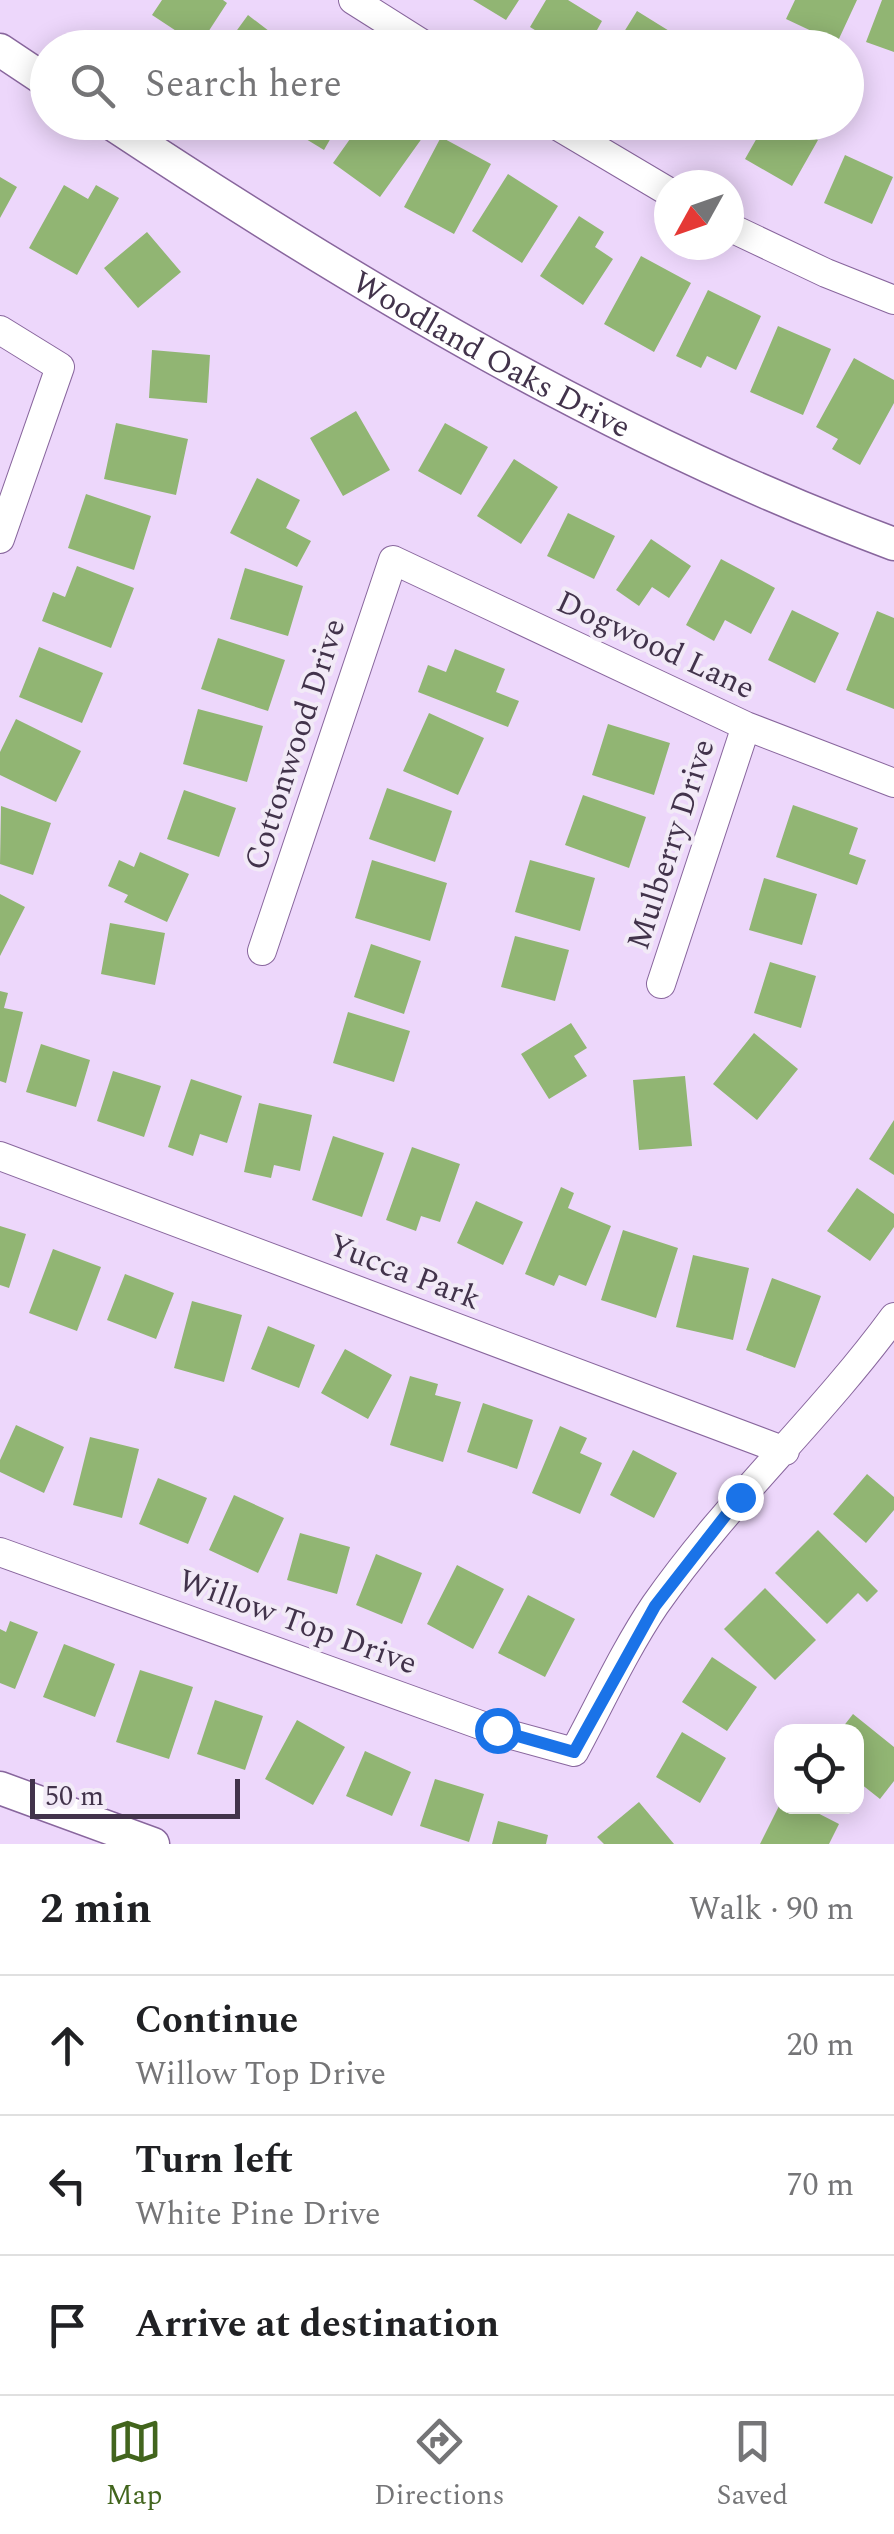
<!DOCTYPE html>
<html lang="en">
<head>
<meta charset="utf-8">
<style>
	body { margin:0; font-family:Spectral,serif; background:#f6f6f6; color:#202124 }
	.controls { position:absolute; right:30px; bottom:30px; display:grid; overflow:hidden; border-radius:20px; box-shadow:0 5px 25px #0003 }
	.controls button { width:90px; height:90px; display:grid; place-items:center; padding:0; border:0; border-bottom:2px solid #e0e0e0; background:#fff; color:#202124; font:50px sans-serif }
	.compass { position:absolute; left:654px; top:170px; width:90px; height:90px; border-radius:50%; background:#fff; box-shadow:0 5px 25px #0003; rotate:230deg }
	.scale { position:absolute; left:30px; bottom:25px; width:210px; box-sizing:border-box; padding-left:10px; border:5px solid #42334b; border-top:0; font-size:28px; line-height:35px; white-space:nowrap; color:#42334b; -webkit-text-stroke:8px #f2eaf7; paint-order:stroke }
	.stop { position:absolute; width:30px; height:30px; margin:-22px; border:8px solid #1a73e8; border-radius:50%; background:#fff }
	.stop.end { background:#1a73e8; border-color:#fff; box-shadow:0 2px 10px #0008 }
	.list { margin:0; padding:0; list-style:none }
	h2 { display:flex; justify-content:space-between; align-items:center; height:130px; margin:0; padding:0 40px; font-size:42px }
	h2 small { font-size:32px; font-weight:400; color:#757577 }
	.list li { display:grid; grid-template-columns:65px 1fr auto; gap:30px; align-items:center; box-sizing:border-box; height:140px; padding:0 40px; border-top:2px solid #e0e0e0 }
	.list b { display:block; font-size:38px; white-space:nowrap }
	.list p { margin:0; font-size:32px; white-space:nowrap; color:#757577 }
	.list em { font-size:32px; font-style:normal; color:#757577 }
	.icon { flex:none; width:55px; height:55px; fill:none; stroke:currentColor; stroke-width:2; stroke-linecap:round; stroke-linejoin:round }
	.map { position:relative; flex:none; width:894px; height:1844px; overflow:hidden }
	.search { position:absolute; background:#fff; box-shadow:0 5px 25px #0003; left:30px; right:30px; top:30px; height:110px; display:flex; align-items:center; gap:25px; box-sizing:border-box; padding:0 35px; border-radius:55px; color:#757577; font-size:38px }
	.sheet { height:550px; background:#fff }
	nav { display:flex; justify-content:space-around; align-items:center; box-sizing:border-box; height:140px; border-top:2px solid #e0e0e0; background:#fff; font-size:28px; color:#757577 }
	nav a { display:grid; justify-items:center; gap:5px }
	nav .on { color:#42651d }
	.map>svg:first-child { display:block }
	.building { fill:#91b573 }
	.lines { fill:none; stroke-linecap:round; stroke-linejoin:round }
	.minor-casing { stroke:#88669d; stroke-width:30 }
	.tertiary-casing { stroke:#88669d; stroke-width:35 }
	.minor { stroke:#fff; stroke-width:28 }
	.tertiary { stroke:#fff; stroke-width:32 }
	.route { stroke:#1a73e8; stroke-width:12 }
	.labels { text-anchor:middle; stroke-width:8; stroke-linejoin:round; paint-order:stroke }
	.street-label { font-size:32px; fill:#42334b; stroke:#f2eaf7 }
</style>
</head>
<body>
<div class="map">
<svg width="894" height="1844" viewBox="0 0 894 1844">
	<rect width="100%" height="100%" fill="#edd7fb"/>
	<path class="building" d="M162 0H223L227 3 199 46 152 15Z
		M473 0H519L506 20Z
		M546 0H568L602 21 587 48H564L530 27Z
		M795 0H857L837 43 786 19Z
		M882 0H894V52L866 42Z
		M637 11 687 42 683 48H614Z
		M248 15 291 48H224Z
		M278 122H340L324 150Z
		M362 122H423L430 127 380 197 333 163Z
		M766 122H801L798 128 818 140 792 186 745 159Z
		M441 137 491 164 454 234 404 207Z
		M845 155 893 177 872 224 824 203Z
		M508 174 558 206 522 263 472 231Z
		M0 177 17 187 0 218Z
		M64 185 88 199 96 185 119 198 77 275 29 248Z
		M579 216 604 232 595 247 613 259 583 305 540 276Z
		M147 232 181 272 138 308 104 268Z
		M641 256 691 283 654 352 604 324Z
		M708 290 761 316 736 370 707 356 701 368 676 356Z
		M778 326 831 349 803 415 750 392Z
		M152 350 210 355 207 403 149 398Z
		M854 358 894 380V403L860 465 832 449 838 439 816 427Z
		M356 411 390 470 343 496 310 438Z
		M116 423 188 439 176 495 104 479Z
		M445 423 488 447 461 495 418 471Z
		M514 459 558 487 521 544 477 516Z
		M257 478 300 500 286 528 311 541 297 567 230 533Z
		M86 494 151 516 134 570 68 548Z
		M568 513 615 536 594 579 547 556Z
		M651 539 691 566 669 598 652 587 639 606 616 590Z
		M721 559 775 588 751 634 725 620 714 641 686 625Z
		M77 566 134 588 111 648 42 621 53 592 65 597Z
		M245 568 303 586 288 636 230 619Z
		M792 610 839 633 815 683 768 660Z
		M877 611 894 618V709L846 690Z
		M218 638 285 660 268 711 201 689Z
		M39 647 103 673 82 723 19 697Z
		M455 649 505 669 496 692 519 701 508 727 418 692 428 665 446 672Z
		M198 709 263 726 247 782 183 764Z
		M429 713 484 738 458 795 403 771Z
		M16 719 81 751 56 802 0 775V752Z
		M608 724 670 743 654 795 592 775Z
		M387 788 452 811 435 862 369 839Z
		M184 790 236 808 219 857 167 839Z
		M583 795 646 817 629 868 565 845Z
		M793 805 858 828 849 854 866 860 857 885 776 857Z
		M1 806 51 823 33 875 0 864Z
		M140 852 189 874 167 922 124 902 128 895 108 886 119 860 134 867Z
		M372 860 447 883 430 941 355 918Z
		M530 860 595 878 580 931 515 912Z
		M764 878 817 894 802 945 749 930Z
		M0 894 25 907 0 956Z
		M110 923 165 933 155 985 101 974Z
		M515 936 569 950 555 1001 501 987Z
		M371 944 421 961 404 1014 354 997Z
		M770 962 816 976 801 1028 754 1013Z
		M0 991 8 993 4 1008 23 1012 6 1083 0 1081Z
		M348 1012 410 1031 394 1082 333 1063Z
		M571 1023 587 1048 574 1056 587 1076 549 1099 521 1054Z
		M754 1033 798 1069 757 1120 713 1084Z
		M41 1044 90 1060 76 1107 26 1092Z
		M113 1071 161 1086 144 1137 97 1121Z
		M685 1076 692 1146 639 1150 633 1080Z
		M191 1079 242 1096 227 1143 200 1134 193 1156 168 1147Z
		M259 1103 312 1115 300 1171 274 1165 271 1178 244 1172Z
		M894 1120V1175L869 1159Z
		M333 1136 384 1153 362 1217 312 1200Z
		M412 1147 460 1164 440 1222 421 1216 416 1231 386 1220Z
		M561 1187 574 1193 568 1208 611 1226 586 1286 559 1275 554 1286 525 1274Z
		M857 1188 894 1214V1227L870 1261 827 1231Z
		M476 1201 523 1222 503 1265 457 1243Z
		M0 1226 26 1234 9 1288 0 1285Z
		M623 1230 678 1248 656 1318 601 1300Z
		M53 1249 101 1267 77 1331 29 1313Z
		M693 1255 749 1268 733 1340 676 1327Z
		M125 1274 174 1293 156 1339 107 1320Z
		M772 1278 821 1296 795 1368 746 1350Z
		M192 1301 242 1315 224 1382 174 1368Z
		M268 1326 315 1345 299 1388 251 1369Z
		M345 1349 392 1375 368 1419 321 1393Z
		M410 1376 438 1384 435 1395 461 1402 443 1462 390 1445Z
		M483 1403 533 1420 517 1469 467 1452Z
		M16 1425 64 1447 44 1493 0 1472V1460Z
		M560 1426 587 1438 580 1453 602 1463 580 1514 532 1493Z
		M90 1437 139 1449 122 1518 73 1505Z
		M633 1450 677 1473 654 1518 610 1495Z
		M867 1474 894 1497V1510L866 1543 833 1514Z
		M158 1478 207 1498 188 1544 139 1524Z
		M234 1495 284 1518 258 1573 209 1550Z
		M818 1530 878 1591 867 1602 858 1593 827 1624 775 1573Z
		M300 1533 350 1547 337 1594 287 1580Z
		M376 1554 422 1573 402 1624 356 1605Z
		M457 1565 504 1589 473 1649 427 1624Z
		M765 1588 816 1640 775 1680 724 1629Z
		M528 1595 575 1619 545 1677 498 1653Z
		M10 1621 38 1632 15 1689 0 1683V1629L6 1632Z
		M64 1644 115 1664 95 1717 43 1697Z
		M712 1657 757 1687 727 1731 682 1702Z
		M140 1670 193 1687 169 1759 116 1742Z
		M215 1700 263 1716 245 1770 197 1754Z
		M853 1714 894 1747V1781L880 1799 856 1780V1732H839Z
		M297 1720 345 1747 313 1805 265 1779Z
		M682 1732 726 1758 700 1803 656 1777Z
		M365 1751 411 1772 392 1816 346 1796Z
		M435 1779 484 1794 469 1842 420 1826Z
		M639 1802 674 1844H604L597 1837Z
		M779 1806H804L839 1824 829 1844H760Z
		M498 1821 548 1835 546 1844H492Z"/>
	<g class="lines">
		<g class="minor-casing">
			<path id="minor" d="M353 0 429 48
				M551 122 669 192
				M729 227 826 273 894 300
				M0 330 60 367 0 539
				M262 951 393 560 746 726 894 783
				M661 984 746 726
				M0 1156 785 1451
				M0 1552 497 1731 574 1752C600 1704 624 1651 655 1605 727 1502 820 1418 894 1317"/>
		</g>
		<g class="tertiary-casing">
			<g id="tertiary">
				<path d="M0 50 48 82"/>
				<path id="s1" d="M109 122C357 286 614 440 894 544"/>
				<path d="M0 1788 153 1844"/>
			</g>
		</g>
		<use href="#minor" class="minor"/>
		<use href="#tertiary" class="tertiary"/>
	</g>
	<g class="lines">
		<path class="route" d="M497 1730 574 1752 655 1606 740 1497"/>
	</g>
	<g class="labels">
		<g class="street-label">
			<text dy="11" stroke="none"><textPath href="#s1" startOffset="448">Woodland Oaks Drive</textPath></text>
			<text transform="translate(656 644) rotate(25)" y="11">Dogwood Lane</text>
			<text transform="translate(294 744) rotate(-72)" y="11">Cottonwood Drive</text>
			<text transform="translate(670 844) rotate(-72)" y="11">Mulberry Drive</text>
			<text transform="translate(405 1271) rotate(21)" y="11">Yucca Park</text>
			<text transform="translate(298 1621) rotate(20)" y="11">Willow Top Drive</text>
		</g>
	</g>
</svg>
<div class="controls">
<button><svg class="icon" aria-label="locate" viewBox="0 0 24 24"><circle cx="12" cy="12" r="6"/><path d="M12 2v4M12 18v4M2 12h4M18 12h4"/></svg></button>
</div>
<svg class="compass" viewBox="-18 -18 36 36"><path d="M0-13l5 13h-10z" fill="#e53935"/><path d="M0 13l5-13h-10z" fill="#757577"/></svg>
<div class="scale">50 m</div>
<div class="stop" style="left:497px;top:1730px"></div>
<div class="stop end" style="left:740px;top:1497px"></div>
<div class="search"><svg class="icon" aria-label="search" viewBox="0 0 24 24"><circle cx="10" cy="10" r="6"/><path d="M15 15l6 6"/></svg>Search here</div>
</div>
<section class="sheet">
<h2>2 min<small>Walk · 90 m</small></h2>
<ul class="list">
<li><svg class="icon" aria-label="ahead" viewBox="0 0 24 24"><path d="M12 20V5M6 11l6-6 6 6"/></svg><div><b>Continue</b><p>Willow Top Drive</p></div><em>20 m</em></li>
<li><svg class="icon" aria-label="left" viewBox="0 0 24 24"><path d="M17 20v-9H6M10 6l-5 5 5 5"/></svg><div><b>Turn left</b><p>White Pine Drive</p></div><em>70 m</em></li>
<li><svg class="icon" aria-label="arrive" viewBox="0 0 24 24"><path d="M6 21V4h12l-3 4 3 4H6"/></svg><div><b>Arrive at destination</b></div></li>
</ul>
</section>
<nav>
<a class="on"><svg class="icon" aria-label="map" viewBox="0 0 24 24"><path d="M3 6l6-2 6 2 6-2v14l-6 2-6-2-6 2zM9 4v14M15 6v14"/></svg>Map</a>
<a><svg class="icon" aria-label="directions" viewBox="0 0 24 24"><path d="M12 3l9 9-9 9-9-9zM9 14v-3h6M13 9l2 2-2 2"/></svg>Directions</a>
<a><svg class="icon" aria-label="saved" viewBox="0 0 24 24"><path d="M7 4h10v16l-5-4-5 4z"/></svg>Saved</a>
</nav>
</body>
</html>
